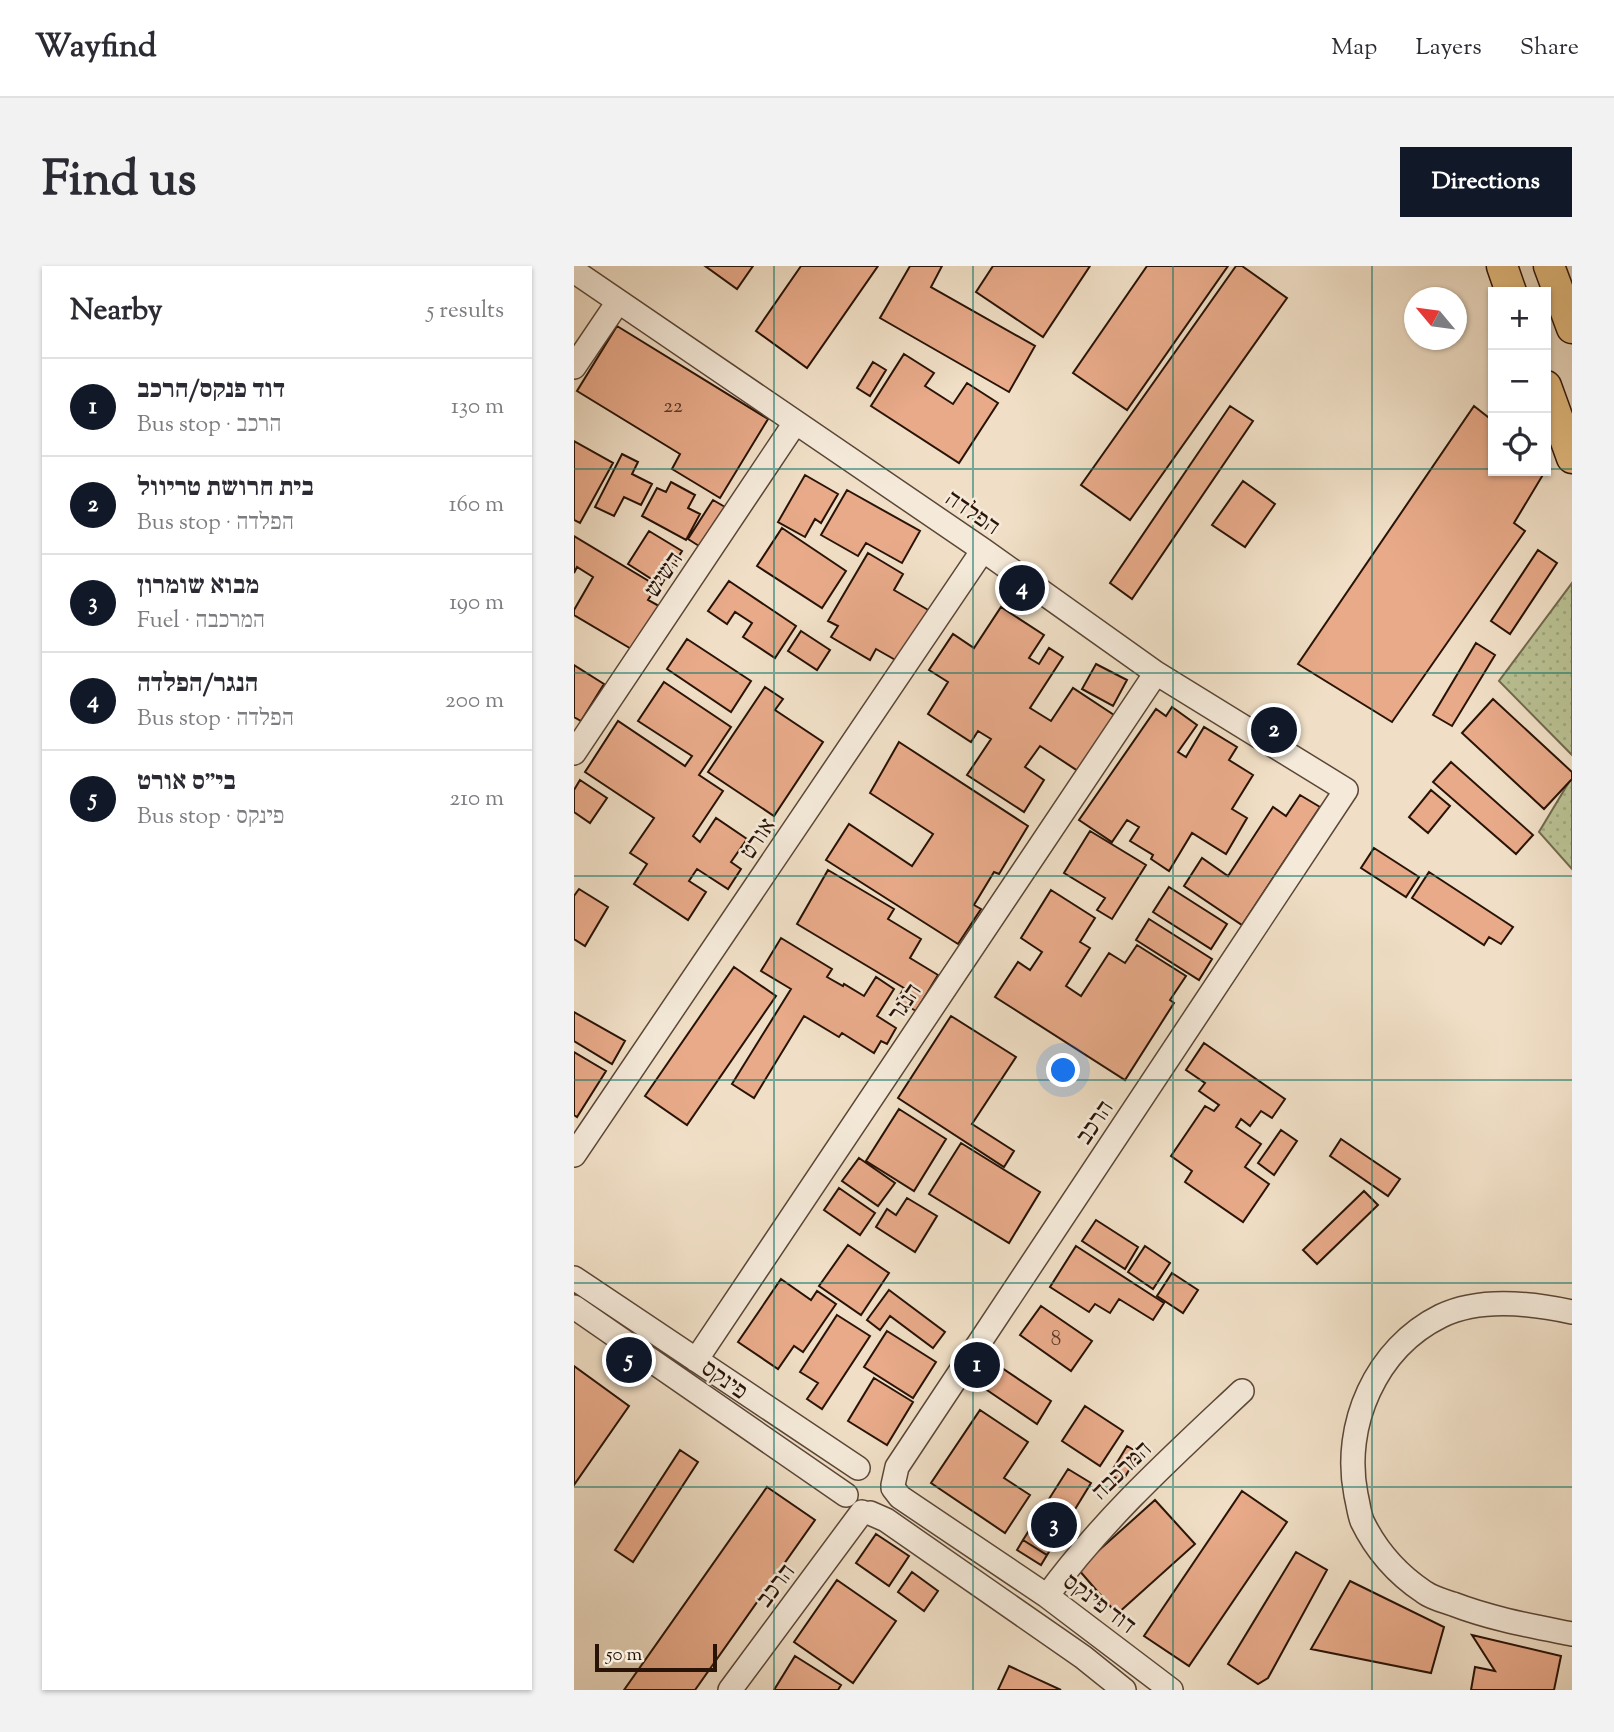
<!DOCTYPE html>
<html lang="en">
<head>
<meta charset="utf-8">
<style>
	body { margin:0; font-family:"Sorts Mill Goudy","Frank Ruhl Libre",serif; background:#f2f2f3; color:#2b2b33 }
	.controls { position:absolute; right:21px; top:21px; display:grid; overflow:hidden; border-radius:0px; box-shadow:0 2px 5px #0004 }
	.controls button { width:63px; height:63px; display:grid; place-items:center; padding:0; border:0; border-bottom:2px solid #e1e1e2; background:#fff; color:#2b2b33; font:35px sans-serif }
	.compass { position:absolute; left:830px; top:21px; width:63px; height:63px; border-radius:50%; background:#fff; box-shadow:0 2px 5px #0004; rotate:299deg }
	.scale { position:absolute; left:21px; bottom:18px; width:122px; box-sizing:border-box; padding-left:7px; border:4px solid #291307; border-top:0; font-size:19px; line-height:24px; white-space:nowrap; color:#291307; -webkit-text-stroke:5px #f5eada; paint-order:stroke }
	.you { position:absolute; left:490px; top:805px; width:24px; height:24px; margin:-18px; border:5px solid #fff; border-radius:50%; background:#1a73e8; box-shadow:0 0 0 10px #1a73e833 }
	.badge { display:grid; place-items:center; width:46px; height:46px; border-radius:50%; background:#111827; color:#fff; font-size:23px; font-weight:700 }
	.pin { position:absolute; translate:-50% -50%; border:4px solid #fff; box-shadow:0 2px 7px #0006 }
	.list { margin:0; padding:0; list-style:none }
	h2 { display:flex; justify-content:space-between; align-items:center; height:91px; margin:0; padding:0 28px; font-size:30px }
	h2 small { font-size:23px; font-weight:400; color:#7c7c81 }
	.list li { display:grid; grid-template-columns:46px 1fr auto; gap:21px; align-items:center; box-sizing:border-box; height:98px; padding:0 28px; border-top:2px solid #e1e1e2 }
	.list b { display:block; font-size:26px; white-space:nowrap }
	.list p { margin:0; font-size:23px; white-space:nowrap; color:#7c7c81 }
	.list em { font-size:23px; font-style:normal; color:#7c7c81 }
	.icon { flex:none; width:38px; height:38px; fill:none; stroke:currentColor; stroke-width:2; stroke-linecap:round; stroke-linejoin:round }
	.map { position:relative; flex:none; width:998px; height:1424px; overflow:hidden; border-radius:0px }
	header { display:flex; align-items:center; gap:42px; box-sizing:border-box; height:98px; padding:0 35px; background:#fff; border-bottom:2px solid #e1e1e2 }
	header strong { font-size:33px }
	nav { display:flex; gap:38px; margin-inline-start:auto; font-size:24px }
	.intro { display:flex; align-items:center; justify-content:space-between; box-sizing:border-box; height:168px; padding:0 42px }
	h1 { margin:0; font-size:49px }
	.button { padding:18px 32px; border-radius:0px; background:#111827; color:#fff; font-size:24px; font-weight:700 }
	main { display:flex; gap:42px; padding:0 42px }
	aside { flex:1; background:#fff; border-radius:0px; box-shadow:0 2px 5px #0004 }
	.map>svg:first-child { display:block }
	.grass { fill:url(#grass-dots); stroke:#726a4e; stroke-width:2 }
	.building { fill:#e8aa89; stroke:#291307; stroke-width:2 }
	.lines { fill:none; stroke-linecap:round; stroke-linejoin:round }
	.minor-casing { stroke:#5b4637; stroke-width:26 }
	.major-casing { stroke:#291307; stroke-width:33 }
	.minor { stroke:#f5eada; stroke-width:23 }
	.major { stroke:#e8c083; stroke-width:30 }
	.grid { fill:none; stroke:#0f766e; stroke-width:2; stroke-opacity:0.55 }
	.labels { text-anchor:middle; stroke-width:5; stroke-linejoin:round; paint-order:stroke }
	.number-label { font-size:21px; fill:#593928 }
	.street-label { font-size:24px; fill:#291307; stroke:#f5eada }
</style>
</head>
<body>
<header>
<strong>Wayfind</strong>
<nav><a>Map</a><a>Layers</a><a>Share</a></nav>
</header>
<div class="intro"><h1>Find us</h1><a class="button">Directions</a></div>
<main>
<aside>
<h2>Nearby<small>5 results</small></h2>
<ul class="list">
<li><span class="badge">1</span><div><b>דוד פנקס/הרכב</b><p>Bus stop · הרכב</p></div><em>130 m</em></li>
<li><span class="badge">2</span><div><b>בית חרושת טריוול</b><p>Bus stop · הפלדה</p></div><em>160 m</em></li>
<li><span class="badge">3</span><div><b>מבוא שומרון</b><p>Fuel · המרכבה</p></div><em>190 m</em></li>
<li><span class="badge">4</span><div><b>הנגר/הפלדה</b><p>Bus stop · הפלדה</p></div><em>200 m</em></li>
<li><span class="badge">5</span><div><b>בי״ס אורט</b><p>Bus stop · פינקס</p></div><em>210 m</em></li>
</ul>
</aside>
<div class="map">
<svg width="998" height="1424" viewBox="0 0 998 1424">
	<defs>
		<pattern id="grass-dots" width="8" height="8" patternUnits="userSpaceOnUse" patternTransform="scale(1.75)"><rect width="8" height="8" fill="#bac294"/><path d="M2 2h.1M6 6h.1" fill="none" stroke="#a0a67e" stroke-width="1.8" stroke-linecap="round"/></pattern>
	</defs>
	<rect width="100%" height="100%" fill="#f0dfc6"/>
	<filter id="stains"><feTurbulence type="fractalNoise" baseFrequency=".00286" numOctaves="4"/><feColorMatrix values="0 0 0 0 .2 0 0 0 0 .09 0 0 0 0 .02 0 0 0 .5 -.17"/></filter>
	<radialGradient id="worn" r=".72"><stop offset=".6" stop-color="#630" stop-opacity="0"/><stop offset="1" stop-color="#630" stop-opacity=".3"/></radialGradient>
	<path class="grass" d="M998 317V489L925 415Z
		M998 511V603L965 566Z"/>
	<path class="building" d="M131 0H179L163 23Z
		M227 0H304L233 102 182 65Z
		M336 0H368L357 21 461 80 435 126 306 52Z
		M419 0H516L469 71 402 26Z
		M573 0H654L553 144 499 107Z
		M662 0H668L713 32 556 254 507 219Z
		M43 60 194 153 146 232 98 203 106 188 3 125Z
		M330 88 360 107 351 120 379 138 393 117 424 137 385 197 297 140Z
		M299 96 312 104 296 130 283 122Z
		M656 140 679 155 558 333 536 317Z
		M900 140 919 155V205H972V193L976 197 940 257 951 265 818 456 724 398Z
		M0 175 39 197 6 257 0 254Z
		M48 188 64 196 58 208 78 218 67 239 50 231 40 250 21 241Z
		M231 209 264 228 247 257 241 253 231 271 204 256Z
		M669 215 701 238 671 281 638 259Z
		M97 216 121 229 114 242 126 248 112 274 68 250 83 222 92 226Z
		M273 224 346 265 328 297 292 277 284 290 247 269Z
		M139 234 151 241 125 280 114 273Z
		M208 262 272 305 248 342 183 300Z
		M75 265 108 285 87 319 54 298Z
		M0 270 83 320 74 334 85 340 59 384 0 349V344L19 311 3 301 0 307Z
		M964 284 983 297 936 368 917 355Z
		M294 287 329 308 320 324 356 345 325 396 302 383 296 394 257 371 264 360 254 355Z
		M155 315 222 360 201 392 169 371 178 357 161 346 153 358 134 345Z
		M427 341 470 369 455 392 465 398 475 382 489 391 456 442 477 455 499 422 540 449 504 505 466 480 451 501 470 514 450 546 393 509 417 473 404 465 397 476 354 448 374 416 355 404 379 368 400 382Z
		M227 365 256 384 243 404 214 385Z
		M113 373 177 415 157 446 93 403Z
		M902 377 921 389 878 460 859 449Z
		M522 398 553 414 539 440 508 423Z
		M0 399 30 418 7 455 0 451Z
		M90 416 157 461 125 509 149 525 119 570 126 576 142 552 173 573 157 596 167 603 154 623 123 603 115 615 132 626 114 654 60 618 73 598 56 587 80 552 11 506 44 455 111 500 118 490 64 455Z
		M191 421 209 433 201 444 249 476 200 550 134 506Z
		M919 433 998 506V513L970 543 888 467Z
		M598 441 623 459 604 486 612 491 630 461 663 481 655 494 679 509 658 543 673 552 652 588 618 567 595 605 577 593 579 589 556 575 565 561 553 554 538 576 505 554 582 443 592 450Z
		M325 476 454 560 425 608 420 606 400 639 407 643 384 678 252 594 275 558 338 600 359 568 296 527Z
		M877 496 959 569 942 588 859 516Z
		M6 514 33 532 16 557 0 546V524Z
		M857 524 876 540 854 567 835 551Z
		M726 529 746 541 668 659 610 620 628 592 654 610 699 541 712 550Z
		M516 565 572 599 538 653 523 644 531 632 490 607Z
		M800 582 845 611 832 631 787 602Z
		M254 604 320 643 314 653 347 673 336 692 364 709 342 745 323 734 330 722 223 658Z
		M855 606 939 661 927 678 915 671 910 679 838 632Z
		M595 621 653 658 637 683 579 646Z
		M5 623 34 641 11 680 0 673V630Z
		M477 624 521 652 506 676 516 682 492 720 507 730 535 687 551 697 563 679 612 710 596 734 600 737 551 814 421 731 444 696 456 704 468 686 447 672Z
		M575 653 638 693 625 714 562 674Z
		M207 672 258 703 253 711 269 720 270 718 290 730 302 711 320 723 303 750 322 762 313 778 307 775 300 787 268 767 265 771 230 750 180 832 158 818 217 723 187 705Z
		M160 701 202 730 113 859 71 830Z
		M0 746 51 775 38 798 0 775Z
		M377 750 442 791 398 858 440 885 430 901 324 832Z
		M630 777 711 833 698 852 687 845 676 860 667 853 662 861 687 878 671 901 695 918 669 956 611 916 618 905 597 890 631 840 640 845 645 839 625 825 631 817 612 804Z
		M0 786 32 805 3 851 0 849Z
		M325 843 372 873 340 925 292 895Z
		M707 864 723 875 700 909 684 897Z
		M767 873 826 913 814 930 756 890Z
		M387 877 466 926 435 977 355 928Z
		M285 892 321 917 304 940 268 915Z
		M265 922 301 947 286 969 250 944Z
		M790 925 804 939 743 998 729 984Z
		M333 932 363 950 341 986 302 961 313 943 322 949Z
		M522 954 564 981 551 1003 508 975Z
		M274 979 315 1007 287 1049 245 1020Z
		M502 980 590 1037 579 1054 545 1033 536 1047 521 1038 515 1046 476 1021Z
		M571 980 596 997 579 1023 554 1006Z
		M598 1007 624 1024 609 1047 583 1030Z
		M207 1013 237 1034 243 1025 262 1038 229 1086 220 1080 204 1103 164 1076Z
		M315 1024 371 1066 359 1082 316 1050 306 1064 293 1054Z
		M467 1040 518 1075 497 1105 446 1069Z
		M263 1049 296 1070 248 1143 233 1133 244 1117 226 1106Z
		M313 1065 362 1096 339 1132 290 1101Z
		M422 1098 477 1135 463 1158 407 1120Z
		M0 1100 55 1140 0 1219Z
		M300 1112 339 1136 313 1179 274 1155Z
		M511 1140 549 1165 526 1200 488 1175Z
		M406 1144 454 1176 430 1212 456 1229 431 1267 357 1217Z
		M553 1180 565 1187 548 1216 536 1208Z
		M106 1184 124 1196 59 1296 41 1284Z
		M494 1203 517 1217 473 1289 449 1274Z
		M193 1221 241 1254 121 1424H50Z
		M668 1225 713 1256 615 1400 570 1370Z
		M581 1234 621 1278 543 1348 504 1303Z
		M302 1268 335 1290 315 1320 282 1297Z
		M449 1274 473 1289 467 1299 443 1284Z
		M722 1286 753 1304 694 1412 684 1418 654 1398Z
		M338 1306 364 1325 350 1345 324 1326Z
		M263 1314 322 1355 279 1417 220 1376Z
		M776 1315 870 1361 857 1407 737 1383Z
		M898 1369 987 1390 980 1424H897L901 1401 921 1405Z
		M221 1390 267 1419 264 1424H200Z
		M435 1400 487 1424H424Z"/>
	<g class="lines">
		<g class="minor-casing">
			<path id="minor" d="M0 5 409 284 582 407 772 524 323 1201 319 1219
				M0 101 44 36
				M0 487 221 157
				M0 889 409 284
				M0 1012 284 1202
				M0 1041 272 1229
				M998 1046C957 1037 906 1031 867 1050 802 1082 768 1159 782 1229 784 1237 785 1247 788 1255 802 1284 823 1308 850 1326 858 1332 870 1335 879 1338 918 1353 958 1360 998 1368
				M122 1094 582 407
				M319 1222 326 1231 473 1330 597 1424
				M296 1247 312 1254 509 1391 550 1424
				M473 1330C529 1253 599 1190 668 1125
				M156 1424 288 1246"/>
		</g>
		<g class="major-casing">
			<path id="major" d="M928 0 937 26
				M975 0 998 62
				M972 120 998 192"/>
		</g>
		<use href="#minor" class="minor"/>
		<use href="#major" class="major"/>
	</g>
	<path class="grid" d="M200 0V1424M399 0V1424M599 0V1424M798 0V1424M0 203H919M972 203H998M0 407H998M0 610H998M0 814H998M0 1017H998M0 1221H998"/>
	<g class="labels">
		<g class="number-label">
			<text x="99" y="146">22</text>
			<text x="482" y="1079">8</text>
		</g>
		<g class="street-label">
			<text transform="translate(399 246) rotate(34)" y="8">הפלדה</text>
			<text transform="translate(89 308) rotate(-56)" y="8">השיש</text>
			<text transform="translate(183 572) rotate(-56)" y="8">אורט</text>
			<text transform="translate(330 736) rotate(-56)" y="8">הנגר</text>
			<text transform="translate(520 856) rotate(-56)" y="8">הרכב</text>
			<text transform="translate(151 1113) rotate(35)" y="8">פינקס</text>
			<text transform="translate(547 1204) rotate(-44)" y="8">המרכבה</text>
			<text transform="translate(201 1319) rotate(-53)" y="8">הרכב</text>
			<text transform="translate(526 1337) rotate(37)" y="8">דוד פינקס</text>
		</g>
	</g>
	<rect width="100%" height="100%" filter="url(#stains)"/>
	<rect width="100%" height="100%" fill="url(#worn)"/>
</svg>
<div class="controls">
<button>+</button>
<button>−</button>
<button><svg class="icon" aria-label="locate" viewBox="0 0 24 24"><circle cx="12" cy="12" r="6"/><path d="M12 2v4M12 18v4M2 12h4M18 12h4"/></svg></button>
</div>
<svg class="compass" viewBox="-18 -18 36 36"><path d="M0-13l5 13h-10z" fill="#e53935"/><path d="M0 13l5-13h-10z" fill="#7c7c81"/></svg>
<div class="scale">50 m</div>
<div class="you"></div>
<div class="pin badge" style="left:403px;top:1099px">1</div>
<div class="pin badge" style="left:700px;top:464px">2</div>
<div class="pin badge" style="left:480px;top:1259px">3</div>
<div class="pin badge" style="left:448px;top:322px">4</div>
<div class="pin badge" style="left:55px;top:1094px">5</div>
</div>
</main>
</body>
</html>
